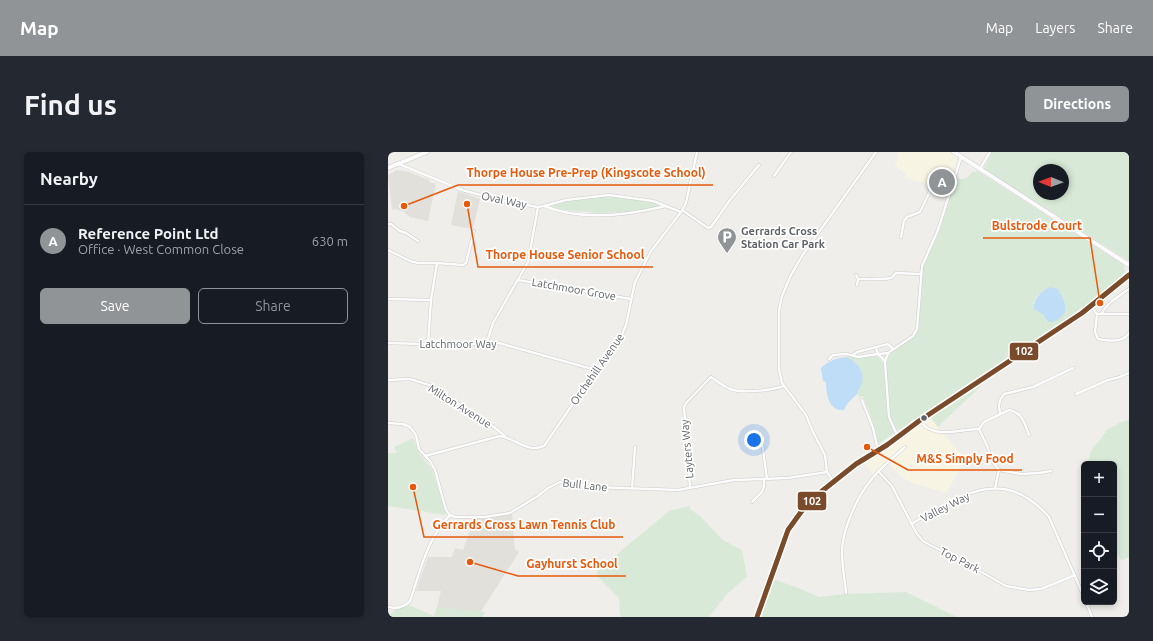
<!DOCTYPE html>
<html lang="en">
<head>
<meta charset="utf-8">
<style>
	body { margin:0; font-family:Ubuntu,sans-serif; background:#242831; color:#f1f3f6 }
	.controls { position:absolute; right:12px; bottom:12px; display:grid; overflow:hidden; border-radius:6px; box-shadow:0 2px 6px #0003 }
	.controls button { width:36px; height:36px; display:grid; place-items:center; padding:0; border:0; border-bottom:1px solid #363941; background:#171b24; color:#f1f3f6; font:20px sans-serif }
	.compass { position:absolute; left:645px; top:12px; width:36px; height:36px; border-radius:50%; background:#171b24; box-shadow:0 2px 6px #0003; rotate:271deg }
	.you { position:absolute; left:366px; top:288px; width:14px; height:14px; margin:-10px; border:3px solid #fff; border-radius:50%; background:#1a73e8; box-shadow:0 0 0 6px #1a73e833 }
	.badge { display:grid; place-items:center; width:26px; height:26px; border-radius:50%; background:#919496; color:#fff; font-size:13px; font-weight:700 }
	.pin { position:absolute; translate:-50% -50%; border:2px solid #fff; box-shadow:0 1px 4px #0006 }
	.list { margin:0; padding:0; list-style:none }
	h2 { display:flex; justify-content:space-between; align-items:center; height:52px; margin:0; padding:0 16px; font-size:17px }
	h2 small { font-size:13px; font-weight:400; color:#9ea1a6 }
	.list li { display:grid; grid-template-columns:26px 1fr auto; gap:12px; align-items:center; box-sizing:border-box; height:72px; padding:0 16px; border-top:1px solid #363941 }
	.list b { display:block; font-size:15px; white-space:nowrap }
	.list p { margin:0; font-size:13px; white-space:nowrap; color:#9ea1a6 }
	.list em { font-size:13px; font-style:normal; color:#9ea1a6 }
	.actions { display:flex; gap:8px; padding:12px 16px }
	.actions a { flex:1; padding:9px 0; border:1px solid #919496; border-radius:6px; text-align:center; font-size:14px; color:#919496 }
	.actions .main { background:#919496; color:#fff }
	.icon { flex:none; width:22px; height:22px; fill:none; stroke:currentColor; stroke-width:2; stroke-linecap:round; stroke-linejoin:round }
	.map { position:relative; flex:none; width:741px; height:465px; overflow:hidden; border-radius:6px }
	header { display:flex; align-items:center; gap:24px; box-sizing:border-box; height:56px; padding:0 20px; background:#919496; color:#fff }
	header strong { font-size:19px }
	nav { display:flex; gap:22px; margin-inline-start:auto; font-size:14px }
	.intro { display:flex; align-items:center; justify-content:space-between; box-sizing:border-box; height:96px; padding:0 24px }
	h1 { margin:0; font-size:28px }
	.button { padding:10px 18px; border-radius:6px; background:#919496; color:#fff; font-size:14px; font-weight:700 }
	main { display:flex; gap:24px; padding:0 24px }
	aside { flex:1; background:#171b24; border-radius:6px; box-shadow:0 2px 6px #0003 }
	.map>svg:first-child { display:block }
	.commercial { fill:#f7f4e4 }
	.education { fill:#e2e0da }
	.green { fill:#d8ead7; fill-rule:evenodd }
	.water { fill:#bfddf7 }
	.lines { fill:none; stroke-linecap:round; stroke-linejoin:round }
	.minor-casing { stroke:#cbcccc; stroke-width:3.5 }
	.secondary-casing { stroke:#cacacb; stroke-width:5 }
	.primary-casing { stroke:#d6cfb8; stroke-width:5.5 }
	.minor { stroke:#fdfcfc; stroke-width:2.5 }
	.secondary { stroke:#fdfcfc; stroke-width:4 }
	.primary { stroke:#f4f2e9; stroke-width:4.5 }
	.bus-1-casing { stroke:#fff; stroke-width:8 }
	.bus-1 { stroke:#7a4b2a; stroke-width:5 }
	.bus-dot { fill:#5f6368; stroke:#fff; stroke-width:1.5 }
	.labels { text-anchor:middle; stroke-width:3.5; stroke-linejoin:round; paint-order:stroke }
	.street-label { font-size:11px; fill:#5f6368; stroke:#fff }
	.poi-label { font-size:11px; font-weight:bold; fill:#5f6368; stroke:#fff; text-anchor:start }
	.leader { fill:none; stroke:#e8590c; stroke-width:1.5 }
	.callout-dot { fill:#e8590c; stroke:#fff; stroke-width:1.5 }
	.callout-label { font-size:12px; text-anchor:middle; font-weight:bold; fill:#e8590c; stroke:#fff; stroke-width:3.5; stroke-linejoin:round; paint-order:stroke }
	.line-badge { stroke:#fff; stroke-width:1.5 }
	.badge-label { font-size:11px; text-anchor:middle; font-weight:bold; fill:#fff }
</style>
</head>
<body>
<header>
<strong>Map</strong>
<nav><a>Map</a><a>Layers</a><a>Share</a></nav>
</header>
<div class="intro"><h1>Find us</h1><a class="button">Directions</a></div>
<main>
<aside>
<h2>Nearby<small></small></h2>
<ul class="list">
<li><span class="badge">A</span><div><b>Reference Point Ltd</b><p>Office · West Common Close</p></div><em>630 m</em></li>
</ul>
<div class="actions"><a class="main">Save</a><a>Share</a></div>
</aside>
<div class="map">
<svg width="741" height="465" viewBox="0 0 741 465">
	<rect width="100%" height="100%" fill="#efeeea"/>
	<path class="commercial" d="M510 0H572L571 1H568L569 8 563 29 560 28 557 36 547 32H540L516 26 518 21 507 14 511 4Z
		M543 266 556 283 578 307 558 341 524 331 515 326 498 309 485 322 477 311Z"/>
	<path class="education" d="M9 18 21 20 41 28 42 31H48L40 69 22 65 16 60 7 57 4 58 0 23Z
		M70 39 92 47 85 77 63 73Z
		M124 361 127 397 131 400 92 461 49 455 53 439H28L40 405H64L67 396 75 398 86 367 119 363Z"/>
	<path class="green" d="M604 0H741V109L596 17ZM651 18H675V42H651Z
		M590 19 736 113 737 119 735 123 693 157 511 278C501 274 500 253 500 244 500 241 502 238 501 235 501 233 500 231 499 229 497 223 497 210 501 204 507 192 524 191 530 177L532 134 535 116 557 62 567 26C584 30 579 19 590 19ZM657 138 660 170 645 151 650 143Z
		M213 45C226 45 261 46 271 53V55L239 60 209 61 168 57 162 54 177 49Z
		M459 204 471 206 489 204 495 211 500 264 506 281 489 293 487 275 475 244 471 245 469 240 462 207 458 205Z
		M595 232 550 275 543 266Z
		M741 268V405L734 408 726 399V312H699L703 299 720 277 733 270Z
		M25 286 31 301 44 317 58 363 0 354V301H9L6 295Z
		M302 354V357L312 364 335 388 354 398 359 424 338 443 321 465H234L232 463 231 446 209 424V419L281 359Z
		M385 427 413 437 431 445 456 442 518 440 569 465H372Z
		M21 453 46 464 49 455 97 460 94 465H1C4 457 14 456 21 453Z"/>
	<path class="water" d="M662 135 670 137C675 147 683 158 672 166 668 169 666 170 660 170L654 162 646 157C645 146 653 140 662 135Z
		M458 205C474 212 480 227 469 240L470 241 459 252 456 258C441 260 438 242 438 230L435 229 433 216C440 209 449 206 458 205Z"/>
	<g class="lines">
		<g class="minor-casing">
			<path id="minor" d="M11 12 74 38 115 49 150 55 156 54 178 48 221 43 265 49 293 60
				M592 17 602 0
				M386 24 403 0
				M156 54C193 69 241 63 278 54
				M294 58 320 76 323 75 342 48 371 13
				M0 72H3L12 79 18 81 30 89
				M513 85 516 69 519 65 532 60 543 37 549 35 562 39
				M0 98 22 109 30 111H49L75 113 78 111 86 79
				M468 123 470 127
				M130 128 243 147
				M469 133 470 127C476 127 500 127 503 126 505 125 506 123 508 121L533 122
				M0 147 43 148
				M703 154 709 162H741
				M709 162 707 180 710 187C721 189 735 191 741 181
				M713 162C720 150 730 145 741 137
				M99 190 105 171 140 110 150 55
				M0 191 72 193 107 190 208 218
				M40 192 43 148 49 111
				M488 196 490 202 500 201
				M465 203 469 200 500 192 505 197
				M441 207 445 203 459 202 470 205 490 202 497 209
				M0 228 22 227 44 234 106 275 117 284
				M688 242 720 228 732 225 741 221
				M474 248 485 276 490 298
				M612 261 611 254 612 248 616 242 645 235 685 216
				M532 269C545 288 572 277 591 277L600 296 603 308 611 318
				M0 271 15 272 22 275 28 283 31 297 42 309 47 318 58 358 62 363 67 365H97L122 361 150 344 160 336 172 330 207 335 290 338 346 328 400 326 439 320
				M591 277 596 270 621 258C634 260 637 272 641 283
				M373 283 379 327
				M510 285 501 265 497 210 500 201 525 184 529 177 534 114 550 78 573 5
				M37 304 112 284C129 287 138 301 156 294L208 218 233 185 238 173 247 130 263 99 293 60 298 51 309 0
				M611 318 633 322 651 321 663 319
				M490 319 504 334 529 382 535 389 542 393 576 410 618 434 641 438 653 437 687 423
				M445 329 439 320 437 303 425 280 418 263 394 231 391 217V158L394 144 403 123 414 104 488 0
				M302 336 296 255 298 251 323 225C329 229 335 234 342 237 354 242 384 238 396 234
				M607 336 611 318
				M244 337 247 295
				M364 350C372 341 377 341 376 327
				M523 372C573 344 615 312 661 365L696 445
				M458 441C457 428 454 414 454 401 454 390 457 378 461 368 474 333 489 319 517 295
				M698 450 704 465
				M0 455C8 457 16 455 22 449 32 420 39 386 62 363"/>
		</g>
		<g class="secondary-casing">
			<path id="secondary" d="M566 0 741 113
				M0 16 39 0"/>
		</g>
		<g class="primary-casing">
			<path id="primary" d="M369 465 400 378 413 360 434 339 468 312 499 293 531 269 694 161 741 123"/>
		</g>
		<use href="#minor" class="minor"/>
		<use href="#secondary" class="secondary"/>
		<use href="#primary" class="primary"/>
		<g class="bus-1-casing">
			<path id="bus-1" d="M369 465 400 378 413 360 434 339 468 312 499 293 531 269 694 161 741 123"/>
		</g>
		<use href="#bus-1" class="bus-1"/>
	</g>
	<defs>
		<g id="parking-pin" transform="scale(1)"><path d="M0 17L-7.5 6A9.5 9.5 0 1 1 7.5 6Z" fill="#919496" stroke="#fff"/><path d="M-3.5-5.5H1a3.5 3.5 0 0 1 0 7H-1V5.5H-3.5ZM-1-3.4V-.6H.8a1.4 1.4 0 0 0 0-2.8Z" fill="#fff"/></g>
	</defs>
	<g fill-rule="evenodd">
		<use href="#parking-pin" x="339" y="85"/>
	</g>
	<circle class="bus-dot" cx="536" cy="266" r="3.5"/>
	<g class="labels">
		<g class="street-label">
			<text transform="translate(116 48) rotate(12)" y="4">Oval Way</text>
			<text transform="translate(186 137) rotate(10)" y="4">Latchmoor Grove</text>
			<text x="70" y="196">Latchmoor Way</text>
			<text transform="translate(209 217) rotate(-55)" y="4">Orchehill Avenue</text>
			<text transform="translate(72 254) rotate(32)" y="4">Milton Avenue</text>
			<text transform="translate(299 297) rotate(-95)" y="4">Layters Way</text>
			<text transform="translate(197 333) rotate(6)" y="4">Bull Lane</text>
			<text transform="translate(557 355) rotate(-27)" y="4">Valley Way</text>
			<text transform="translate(572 408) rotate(27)" y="4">Top Park</text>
		</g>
		<g class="poi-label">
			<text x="353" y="83">Gerrards Cross<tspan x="353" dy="13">Station Car Park</tspan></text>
		</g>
	</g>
	<path class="leader" d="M16 54L70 33H325M712 151L702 86H595M79 52L90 115H265M479 295L520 318H634M25 335L36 385H235M82 410L130 424H238"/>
	<g class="callout-dot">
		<circle cx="16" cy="54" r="4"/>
		<circle cx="712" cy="151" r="4"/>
		<circle cx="79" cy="52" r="4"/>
		<circle cx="479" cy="295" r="4"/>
		<circle cx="25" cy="335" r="4"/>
		<circle cx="82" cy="410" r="4"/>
	</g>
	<g class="callout-label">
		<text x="198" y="25">Thorpe House Pre-Prep (Kingscote School)</text>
		<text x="649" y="78">Bulstrode Court</text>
		<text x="177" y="107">Thorpe House Senior School</text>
		<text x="577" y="311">M&amp;S Simply Food</text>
		<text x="136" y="377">Gerrards Cross Lawn Tennis Club</text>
		<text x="184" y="416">Gayhurst School</text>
	</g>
	<g class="line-badge">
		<rect x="621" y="190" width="30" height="19" rx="4" fill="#7a4b2a"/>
		<rect x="409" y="339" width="30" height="20" rx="4" fill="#7a4b2a"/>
	</g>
	<g class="badge-label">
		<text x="636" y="203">102</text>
		<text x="424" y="353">102</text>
	</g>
</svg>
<div class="controls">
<button>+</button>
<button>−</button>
<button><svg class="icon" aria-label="locate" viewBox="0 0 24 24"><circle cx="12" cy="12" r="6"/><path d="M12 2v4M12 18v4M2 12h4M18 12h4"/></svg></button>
<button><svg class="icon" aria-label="layers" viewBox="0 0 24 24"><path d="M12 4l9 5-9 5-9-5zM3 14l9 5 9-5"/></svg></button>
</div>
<svg class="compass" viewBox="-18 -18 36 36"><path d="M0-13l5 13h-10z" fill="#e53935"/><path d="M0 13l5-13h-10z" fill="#9ea1a6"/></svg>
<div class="you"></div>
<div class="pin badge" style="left:554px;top:30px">A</div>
</div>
</main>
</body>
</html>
